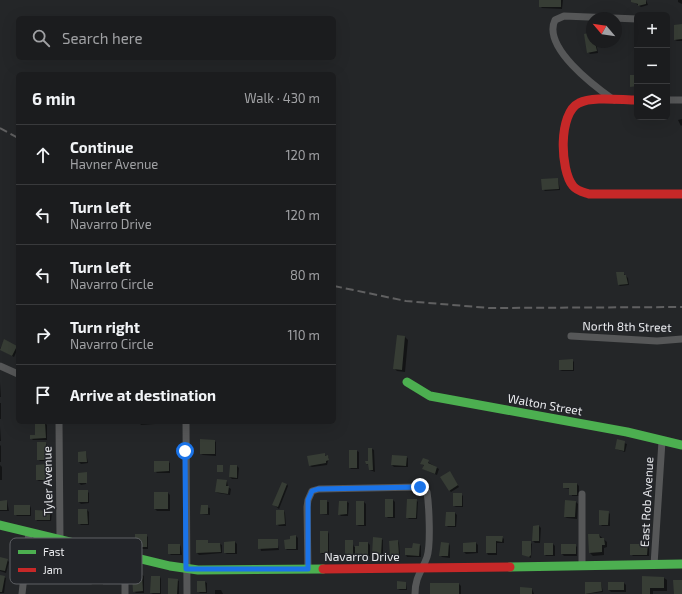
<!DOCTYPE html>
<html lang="en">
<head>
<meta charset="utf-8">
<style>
	body { margin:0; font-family:"Exo 2",sans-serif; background:#28292b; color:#f1f3f6 }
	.controls { position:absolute; right:12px; top:12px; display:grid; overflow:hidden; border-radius:6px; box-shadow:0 4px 16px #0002 }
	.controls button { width:36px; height:36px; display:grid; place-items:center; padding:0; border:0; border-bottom:1px solid #393a3c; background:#1b1c1e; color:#f1f3f6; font:20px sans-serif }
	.compass { position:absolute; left:586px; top:12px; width:36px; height:36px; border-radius:50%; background:#1b1c1e; box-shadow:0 4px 16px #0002; rotate:299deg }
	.stop { position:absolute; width:12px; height:12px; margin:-9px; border:3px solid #1a73e8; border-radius:50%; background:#fff }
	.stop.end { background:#1a73e8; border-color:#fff; box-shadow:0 1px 4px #0008 }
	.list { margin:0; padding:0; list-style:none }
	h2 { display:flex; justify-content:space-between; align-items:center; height:52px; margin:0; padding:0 16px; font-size:17px }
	h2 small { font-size:13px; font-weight:400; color:#a0a1a4 }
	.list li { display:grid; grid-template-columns:26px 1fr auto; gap:12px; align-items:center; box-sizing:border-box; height:60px; padding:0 16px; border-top:1px solid #393a3c }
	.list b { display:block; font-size:15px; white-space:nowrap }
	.list p { margin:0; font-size:13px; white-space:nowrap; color:#a0a1a4 }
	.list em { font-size:13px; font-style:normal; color:#a0a1a4 }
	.icon { flex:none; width:22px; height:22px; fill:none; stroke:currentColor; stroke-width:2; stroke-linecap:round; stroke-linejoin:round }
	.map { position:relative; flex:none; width:682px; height:594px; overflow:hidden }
	.search { position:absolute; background:#1b1c1e; box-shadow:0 4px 16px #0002; left:16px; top:16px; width:320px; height:44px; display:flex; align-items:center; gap:10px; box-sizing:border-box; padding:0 14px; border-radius:6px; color:#a0a1a4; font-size:15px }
	.panel { position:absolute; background:#1b1c1e; box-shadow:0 4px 16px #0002; left:16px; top:72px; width:320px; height:352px; border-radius:6px }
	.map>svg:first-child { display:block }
	.shadow { fill:#0007 }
	.building { fill:#373d35 }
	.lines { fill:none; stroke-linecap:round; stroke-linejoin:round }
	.street { stroke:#565758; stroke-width:7 }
	.fast { stroke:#4caf50; stroke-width:9 }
	.jam { stroke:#c62828; stroke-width:9 }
	.rail { stroke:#606061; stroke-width:2; stroke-dasharray:8 4; stroke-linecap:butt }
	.route { stroke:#1a73e8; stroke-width:5 }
	.labels { text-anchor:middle; stroke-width:3; stroke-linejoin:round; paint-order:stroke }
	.street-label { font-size:12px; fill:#e9eaed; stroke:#232529 }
	.key { fill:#232529; stroke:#5e6064; stroke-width:1 }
	.key-label { font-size:11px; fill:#e9eaed }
</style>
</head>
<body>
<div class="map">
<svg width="682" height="594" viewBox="0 0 682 594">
	<rect width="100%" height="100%" fill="#242628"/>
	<path class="shadow" d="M540 0H563L562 9 542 8 540 6Z
		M640 0H646L648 5 641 7 632 1Z
		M678 0H682V4L678 2Z
		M682 25V41H677L675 40Z
		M592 33V42H596L598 53 590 54 588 52Z
		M682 119V125L681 126 678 120Z
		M558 179 560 190 545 191 543 189Z
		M623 273 628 278 629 285 620 286 618 284Z
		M405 337 408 340 405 372 397 371 394 368Z
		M4 341 18 348 14 357 0 349Z
		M572 360 574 362V371H562L560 370Z
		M0 382 1 397H0Z
		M0 403H1V419H0Z
		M139 422H155V424L141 425Z
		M45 423 47 425V440H33L31 438 36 436Z
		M0 426 1 441H0Z
		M214 441 216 442V456L203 455 201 454Z
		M618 441 627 444 625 452 616 449Z
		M45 443 47 445V461H40L38 459Z
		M0 445 1 446V462H0Z
		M372 449 374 450 375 472 370 470V465L366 464 369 462Z
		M357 451 359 452V469H351L350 468Z
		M86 452 88 463 81 464 79 462Z
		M324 455 329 457 327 465 312 467 310 466Z
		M406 457 408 458V467H394L392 465Z
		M423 459 439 469 437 475 423 469 424 466 422 464Z
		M168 462 170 463V473H157L155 471Z
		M0 465 2 467V480H0Z
		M45 465 47 467 48 481H39L37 480Z
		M237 466 239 468 238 479H232L230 477Z
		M86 474V484L81 485 79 483Z
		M451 474 459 487 451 492 449 490Z
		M227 481 228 487 231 489 230 495 218 493 216 492Z
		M287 484 288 486 279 509 274 505Z
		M577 484 579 486V496H572L570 489 564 488Z
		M87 491 89 493V503L81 504 79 502Z
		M155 493H168L170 495V511H157L155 509Z
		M461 494 463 496V507H456L454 506Z
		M393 500 395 502V518H388L386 516Z
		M416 500 418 502 417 519H409L407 517Z
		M7 501 9 511H0V502Z
		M321 501 329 502V515L321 514Z
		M347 502 349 503 348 516H341L339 514Z
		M364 502 366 504V526H359L357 525Z
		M576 502 578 504 577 519 567 518 565 517Z
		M30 506 31 508V516H17L15 514Z
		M202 506 210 508V515L201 514Z
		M87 510 89 512V525H81L79 523Z
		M284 511 285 513 286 526H279L277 524Z
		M50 512 52 513 51 521H37L36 519Z
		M608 512 610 514V526H602L600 524Z
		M455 513 457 515 456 527H448L446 525Z
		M539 526 541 528 540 543H535L533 541Z
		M328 532 329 534V554H322L321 553Z
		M146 535 148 537V549H138L136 547Z
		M599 535 607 542V547L604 548V555L593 556 590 553Z
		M296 536 298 538V550H287L286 549Z
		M487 537H502L504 539V543H497V555H488L487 553Z
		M381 539 383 540V557H375L373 555Z
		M259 540H277L279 550 261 551Z
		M207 541 209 544H220L222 545V553L199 555 197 553Z
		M352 541 354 547H360L368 543 370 545V556L358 557 354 553V556L347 557 346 555Z
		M398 541 399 543 400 557H392L391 555Z
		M235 542 237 544V554H227L225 553Z
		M530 542 532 544 531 558 523 554Z
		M476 543 478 545V553L466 554 464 552Z
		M449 544 450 546V558L442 557 440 555Z
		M553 544 555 546V556H546L545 555Z
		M180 545 181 547 182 555H171L169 553Z
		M420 545 421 546V557H407L406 555Z
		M575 545 577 547V556H564L562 554Z
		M647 545 649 547V556H633L631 554Z
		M7 560 9 562 6 573 0 571V562Z
		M100 569 113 570 115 572V580L103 579V585H92L91 583 100 573Z
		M134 575H142L144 576V593H136L134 591Z
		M0 576 6 578 4 593H0Z
		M160 577 161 579V594H153L151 593Z
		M643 577 664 578 667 580V591H653V594H643Z
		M177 580 179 581V594H169Z
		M205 582 207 583V593H200L198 591Z
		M406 583 407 590H400L398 589Z
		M586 583H601L603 592 586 594Z
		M624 583 626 585V592H611L609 590Z
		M459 584 461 586V594H431Z
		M532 589 534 594H521Z
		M215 590H221L223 594H215Z"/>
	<path class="building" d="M539 0H561V7H539Z
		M631 0H646V4L638 6V4L631 2Z
		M682 24V39L674 40V25Z
		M592 32V42H595L597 51 587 53 584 34Z
		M630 75H637V86L630 87Z
		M558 178 559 189 542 190 541 179Z
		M616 272H624V275H626L628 284 618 285Z
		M397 335 405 336 402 370 393 369Z
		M4 339 17 346 12 356 0 350Z
		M573 359V370H559V360Z
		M35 422H45L46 438 30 439V435H35Z
		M200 439 215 440V454H200Z
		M617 439 625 441 624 451 615 449Z
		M37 442H46V460H37Z
		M368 448H372L373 470H369L368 464H366L365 461H368Z
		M349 450H357V468H349Z
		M86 451 87 462H78V452Z
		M325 453V456L328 455 329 460 326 461V463L309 466 307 456Z
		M392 455 407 456 406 466 391 465Z
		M423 458 429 460 428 463 437 467 435 474 422 469 424 465 420 464Z
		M154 461H169V471L154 472Z
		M46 464V480H36V465Z
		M217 465H223V472H217Z
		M230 465H237V478L229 477Z
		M450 471 458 485 449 491 440 477Z
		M87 472V483H78V473Z
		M217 479 227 480 226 486H229L228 494 215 492Z
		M282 482 287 484 278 507 272 505Z
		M563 483H577V495H569V488H563Z
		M78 490H88V502H78Z
		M154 492H168V509H154Z
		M453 493H462V506H453Z
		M385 499H393V517H385Z
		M407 499H417L416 518H406Z
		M7 500V510H0V501Z
		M320 500H327V514H320Z
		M565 500 576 501 575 517H564Z
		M339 501H347V514L338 515Z
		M356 501H364V525H356Z
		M14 505H30V515H14Z
		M201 505H208V514H200Z
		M78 509H87L88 524H78Z
		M35 510 50 511V520H35Z
		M276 510H284L285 524 276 525Z
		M599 510 609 511 608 525H599Z
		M446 512H455V526H445Z
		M539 525V541H532L533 526Z
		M320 531H328V553H320Z
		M135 534H147V547H135Z
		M588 534H599L600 538H604L605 545H602V552L589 553Z
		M296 535V549H285L284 540 290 539V536Z
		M486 536H503L502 542 496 541V553H486Z
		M373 537 382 538 381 556 372 555Z
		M258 539H278V548L258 549Z
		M196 540H208V548V543H220L221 552 196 553Z
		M345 540H353V555H345Z
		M398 540 399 555 390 556 389 541Z
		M235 541V553H224V542Z
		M522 541H531V555L529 557 522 555Z
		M359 542H368V555H355V546H359Z
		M441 542 449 543 448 556H439Z
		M476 542V552H463V543Z
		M413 543 420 544 419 556 405 555V548H412Z
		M544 543H553V555H544Z
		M168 544H180V554H168Z
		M561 544H576V554H561Z
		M630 544H648L647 555H630Z
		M0 557 8 559 5 571 0 570Z
		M132 574H142L143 591 133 592Z
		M0 575 5 576 2 592H0Z
		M151 576H160V593H150Z
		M642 576 664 577V588H650V594H642Z
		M168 578 178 579 177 594H168Z
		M673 580H682V594H674Z
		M197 581H205L206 592H197Z
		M397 581 406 582V589H397Z
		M585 582H601L602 591 585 594Z
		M608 582H624V590H608Z
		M430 583H459V594H430Z
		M520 587 532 588V594H520Z"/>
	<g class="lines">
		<path class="street" d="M614 100C594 86 542 47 555 20L564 16 637 19
			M667 100H682
			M571 336 657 341 682 339
			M0 366 18 374
			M59 422 60 539
			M186 422 187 594
			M582 494V566
			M125 555V594
			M654 565 662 441
			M308 569 307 507 308 500 312 491 319 489 419 487 427 492C429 505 431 545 427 557 422 571 415 577 415 594
			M22 594 29 532"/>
		<path class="fast" d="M407 382 430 396 627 432 682 445
			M0 525 170 566 198 570 323 569
			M510 567 682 564"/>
		<path class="jam" d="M637 100C621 100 592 96 579 103 558 113 560 170 573 186 577 191 583 192 589 194H682
			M323 569 510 567"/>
		<path class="rail" d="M0 128 18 138
			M334 286 406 301 489 308 682 307"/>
	</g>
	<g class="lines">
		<path class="route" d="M185 451 186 569H308V500L312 491 318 489 420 487"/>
	</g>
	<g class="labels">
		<g class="street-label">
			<text transform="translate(627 327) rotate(1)" y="4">North 8th Street</text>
			<text transform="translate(545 405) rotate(10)" y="4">Walton Street</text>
			<text transform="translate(48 481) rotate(-91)" y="4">Tyler Avenue</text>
			<text transform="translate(647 502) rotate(-87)" y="4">East Rob Avenue</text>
			<text x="362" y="561">Navarro Drive</text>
		</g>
	</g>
	<rect x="10" y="538" width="132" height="46" rx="6" class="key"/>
	<rect x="18" y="550" width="18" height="4" fill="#4caf50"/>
	<rect x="18" y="568" width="18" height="4" fill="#c62828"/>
	<g class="key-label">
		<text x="43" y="556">Fast</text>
		<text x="43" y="574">Jam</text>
	</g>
</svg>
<div class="controls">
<button>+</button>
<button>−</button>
<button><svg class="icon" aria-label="layers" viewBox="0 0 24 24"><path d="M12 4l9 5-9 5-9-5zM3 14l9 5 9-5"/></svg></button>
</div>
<svg class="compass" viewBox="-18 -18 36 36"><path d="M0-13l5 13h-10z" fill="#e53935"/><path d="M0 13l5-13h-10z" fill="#a0a1a4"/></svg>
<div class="stop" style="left:185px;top:451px"></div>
<div class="stop end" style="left:420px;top:487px"></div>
<div class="search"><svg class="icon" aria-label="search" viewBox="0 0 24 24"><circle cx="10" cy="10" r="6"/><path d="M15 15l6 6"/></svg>Search here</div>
<section class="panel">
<h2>6 min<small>Walk · 430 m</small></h2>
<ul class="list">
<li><svg class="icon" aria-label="ahead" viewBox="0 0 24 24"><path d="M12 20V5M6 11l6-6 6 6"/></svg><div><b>Continue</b><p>Havner Avenue</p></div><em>120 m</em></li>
<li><svg class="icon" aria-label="left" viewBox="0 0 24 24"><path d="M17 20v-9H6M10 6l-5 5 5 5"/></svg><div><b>Turn left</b><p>Navarro Drive</p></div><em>120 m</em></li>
<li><svg class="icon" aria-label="left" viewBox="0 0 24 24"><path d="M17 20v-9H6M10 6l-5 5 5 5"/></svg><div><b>Turn left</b><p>Navarro Circle</p></div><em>80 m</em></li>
<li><svg class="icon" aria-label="right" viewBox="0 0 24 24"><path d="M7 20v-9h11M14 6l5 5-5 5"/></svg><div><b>Turn right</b><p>Navarro Circle</p></div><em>110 m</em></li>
<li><svg class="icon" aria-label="arrive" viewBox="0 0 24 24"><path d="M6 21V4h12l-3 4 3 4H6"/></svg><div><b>Arrive at destination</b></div></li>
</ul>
</section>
</div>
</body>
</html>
